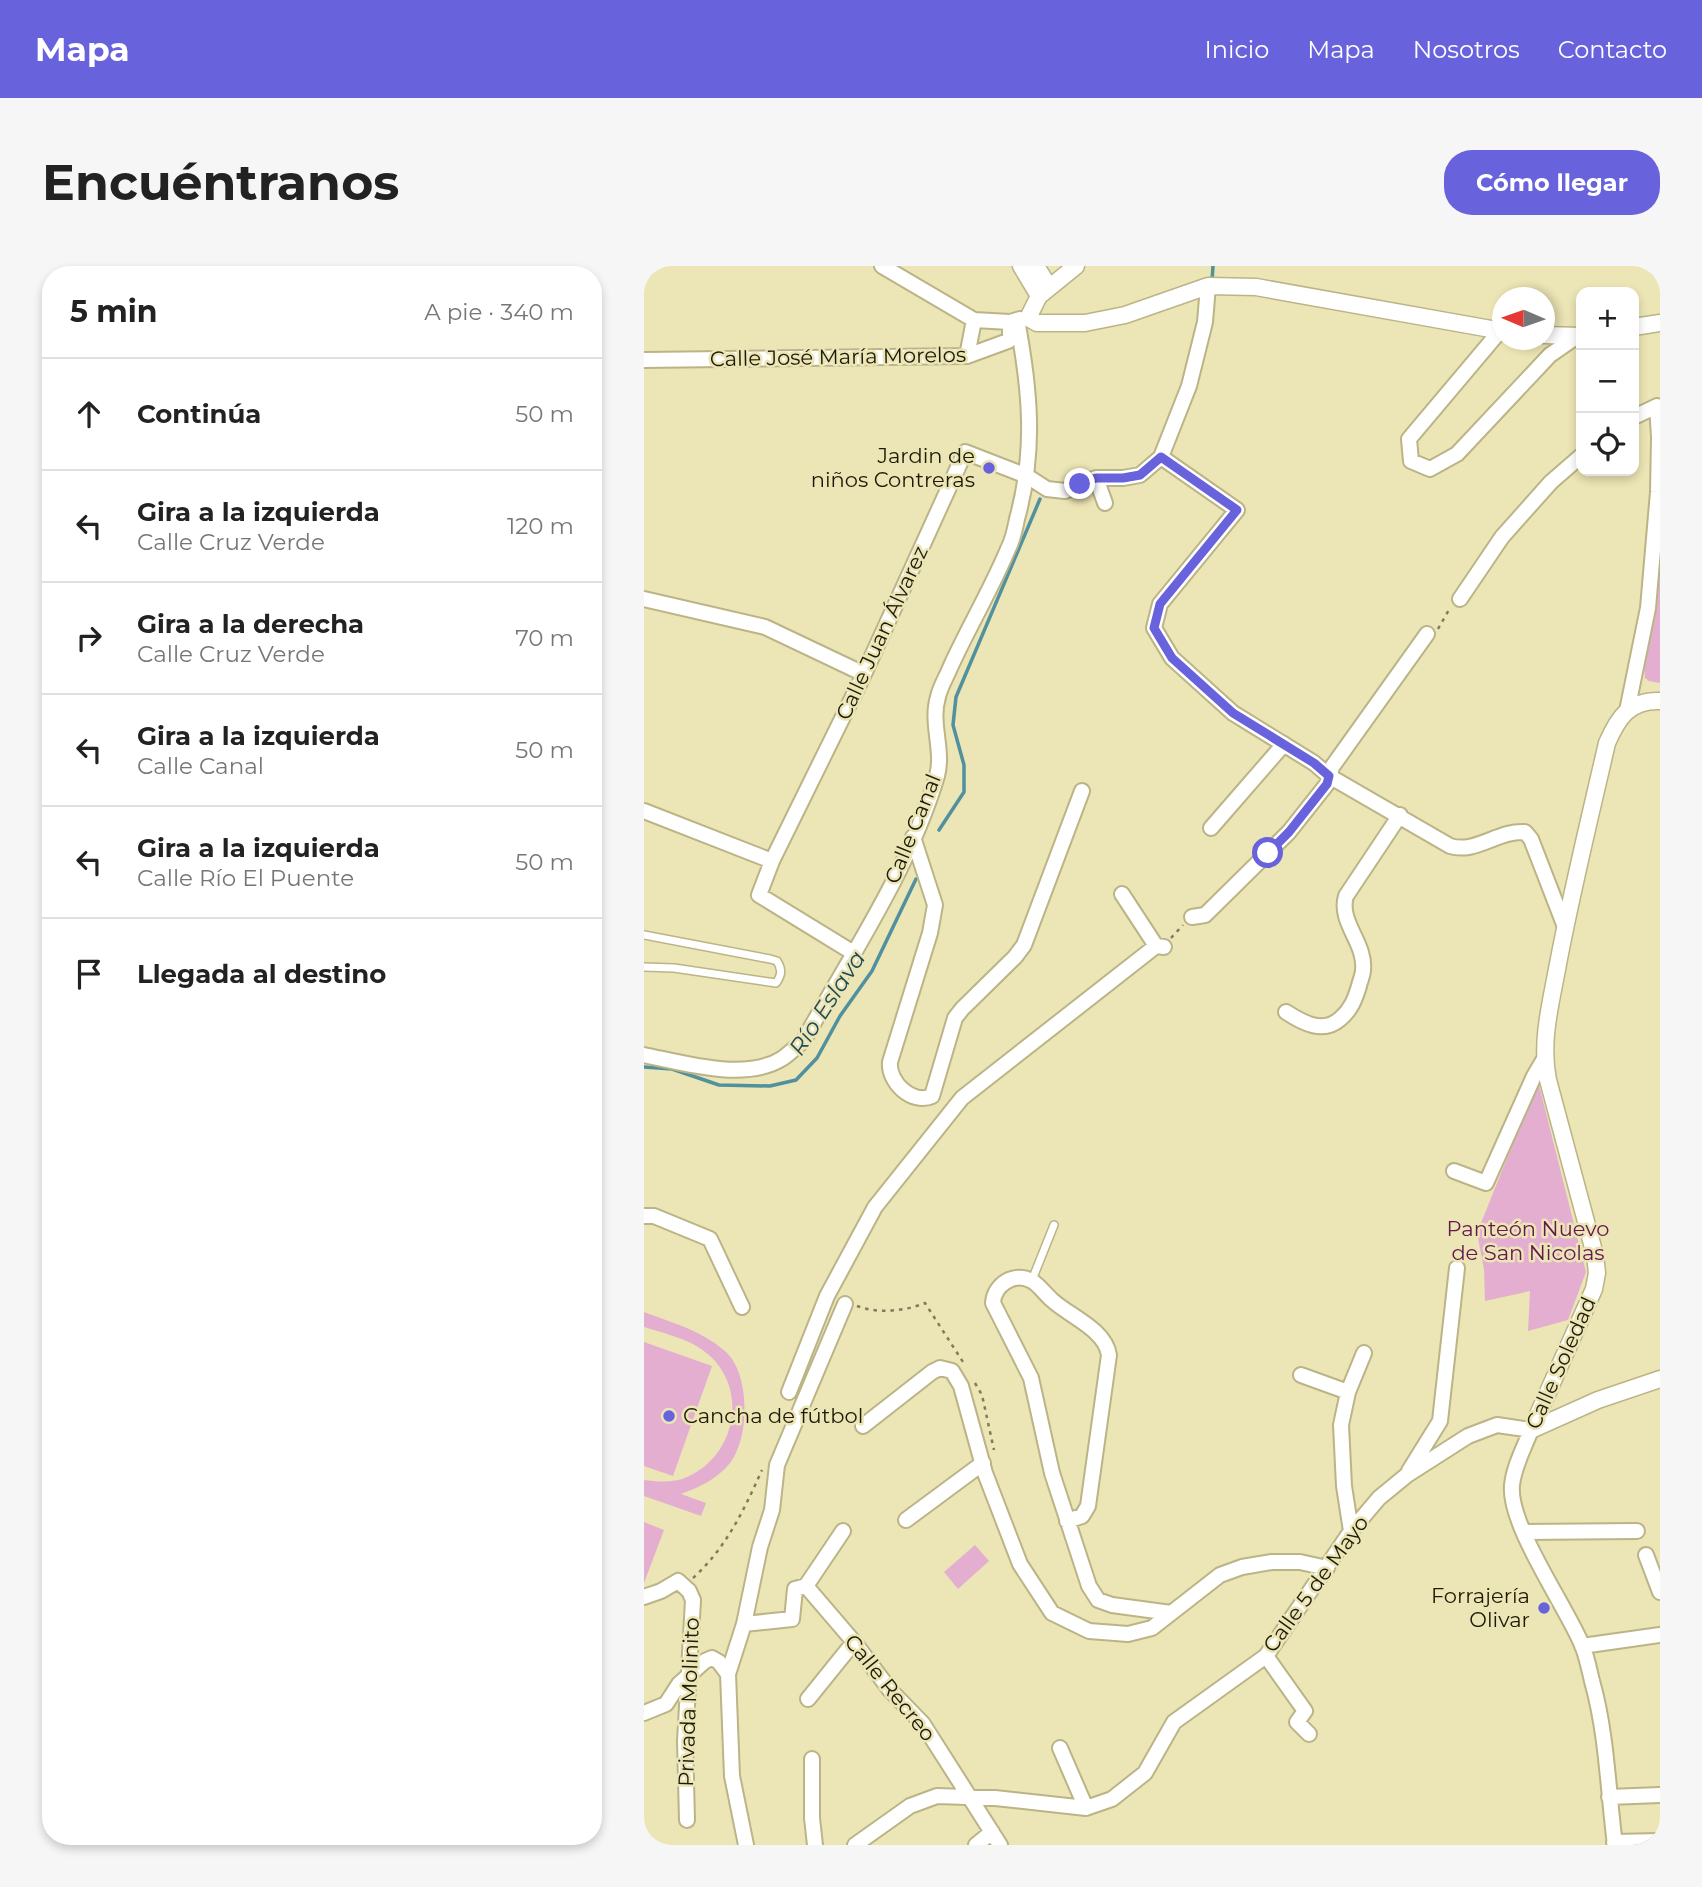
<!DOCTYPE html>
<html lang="es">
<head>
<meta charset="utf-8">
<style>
	body { margin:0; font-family:Montserrat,sans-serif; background:#f6f6f6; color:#222 }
	.controls { position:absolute; right:21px; top:21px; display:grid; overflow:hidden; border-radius:14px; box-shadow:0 4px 10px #0003 }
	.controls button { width:63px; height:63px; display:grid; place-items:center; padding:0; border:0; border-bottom:2px solid #e0e0e0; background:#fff; color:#222; font:35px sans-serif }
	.compass { position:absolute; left:848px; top:21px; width:63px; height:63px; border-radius:50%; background:#fff; box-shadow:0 4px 10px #0003; rotate:272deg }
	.stop { position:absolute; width:21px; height:21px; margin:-16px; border:5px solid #6863dd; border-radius:50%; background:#fff }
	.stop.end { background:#6863dd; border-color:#fff; box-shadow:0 2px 7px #0008 }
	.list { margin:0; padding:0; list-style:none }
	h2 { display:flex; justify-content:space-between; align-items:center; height:91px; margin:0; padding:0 28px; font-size:30px }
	h2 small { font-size:23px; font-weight:400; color:#767676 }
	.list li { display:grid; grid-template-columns:46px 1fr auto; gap:21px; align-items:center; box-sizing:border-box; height:112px; padding:0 28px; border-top:2px solid #e0e0e0 }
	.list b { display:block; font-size:26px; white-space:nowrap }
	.list p { margin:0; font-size:23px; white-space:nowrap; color:#767676 }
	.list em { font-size:23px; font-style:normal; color:#767676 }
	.icon { flex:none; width:38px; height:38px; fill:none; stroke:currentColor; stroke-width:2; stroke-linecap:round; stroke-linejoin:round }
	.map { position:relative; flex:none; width:1016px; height:1579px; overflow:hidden; border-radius:28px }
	header { display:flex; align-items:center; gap:42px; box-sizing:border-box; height:98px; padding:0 35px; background:#6863dd; color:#fff }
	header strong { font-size:33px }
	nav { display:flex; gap:38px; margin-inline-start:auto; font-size:24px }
	.intro { display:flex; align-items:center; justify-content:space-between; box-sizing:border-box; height:168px; padding:0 42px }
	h1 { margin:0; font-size:49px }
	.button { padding:18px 32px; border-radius:28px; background:#6863dd; color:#fff; font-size:24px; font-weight:700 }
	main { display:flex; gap:42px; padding:0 42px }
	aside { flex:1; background:#fff; border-radius:28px; box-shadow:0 4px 10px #0003 }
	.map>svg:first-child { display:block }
	.green { fill:#e4aed0 }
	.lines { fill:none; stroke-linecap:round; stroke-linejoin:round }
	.stream { stroke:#51909f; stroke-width:3.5 }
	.service-casing { stroke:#bbb486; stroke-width:10 }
	.minor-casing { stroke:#bbb486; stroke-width:18 }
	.tertiary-casing { stroke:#bbb486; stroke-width:19 }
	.path { stroke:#807b5a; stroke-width:2.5; stroke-dasharray:3.5 5; stroke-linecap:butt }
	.service { stroke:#fff; stroke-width:7 }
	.minor { stroke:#fff; stroke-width:14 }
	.tertiary { stroke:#fff; stroke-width:16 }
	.route { stroke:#6863dd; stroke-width:9 }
	.poi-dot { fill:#6863dd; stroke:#ece5b5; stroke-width:2.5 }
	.labels { text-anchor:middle; stroke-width:5; stroke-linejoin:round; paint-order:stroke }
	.street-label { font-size:21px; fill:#1d1a08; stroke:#ece5b5 }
	.poi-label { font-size:21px; fill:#1d1a08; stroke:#ece5b5; text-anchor:end }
	.park-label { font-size:21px; fill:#641750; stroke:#ece5b5 }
	.water-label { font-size:23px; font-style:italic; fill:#224b58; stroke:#ece5b5 }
</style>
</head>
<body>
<header>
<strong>Mapa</strong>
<nav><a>Inicio</a><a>Mapa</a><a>Nosotros</a><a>Contacto</a></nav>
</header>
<div class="intro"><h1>Encuéntranos</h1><a class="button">Cómo llegar</a></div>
<main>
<aside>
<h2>5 min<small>A pie · 340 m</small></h2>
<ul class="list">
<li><svg class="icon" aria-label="ahead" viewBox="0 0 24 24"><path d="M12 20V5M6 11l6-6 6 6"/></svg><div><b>Continúa</b></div><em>50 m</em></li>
<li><svg class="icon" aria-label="left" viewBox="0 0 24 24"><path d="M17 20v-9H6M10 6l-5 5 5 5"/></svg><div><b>Gira a la izquierda</b><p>Calle Cruz Verde</p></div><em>120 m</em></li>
<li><svg class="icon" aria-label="right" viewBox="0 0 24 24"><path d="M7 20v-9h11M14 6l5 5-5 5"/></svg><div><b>Gira a la derecha</b><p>Calle Cruz Verde</p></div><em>70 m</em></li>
<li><svg class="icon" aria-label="left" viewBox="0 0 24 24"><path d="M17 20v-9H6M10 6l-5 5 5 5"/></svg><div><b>Gira a la izquierda</b><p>Calle Canal</p></div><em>50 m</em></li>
<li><svg class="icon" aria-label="left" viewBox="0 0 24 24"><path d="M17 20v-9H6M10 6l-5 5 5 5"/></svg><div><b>Gira a la izquierda</b><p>Calle Río El Puente</p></div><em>50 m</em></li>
<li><svg class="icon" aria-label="arrive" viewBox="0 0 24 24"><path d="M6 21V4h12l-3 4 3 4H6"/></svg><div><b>Llegada al destino</b></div></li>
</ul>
</aside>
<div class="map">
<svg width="1016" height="1579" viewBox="0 0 1016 1579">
	<rect width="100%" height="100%" fill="#ece5b5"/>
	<path class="green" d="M1016 296V417L1005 415 1001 412 1000 400 1012 337Z
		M894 815 942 1006 924 1054 884 1065 886 1025 841 1035 840 1003 833 967Z
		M0 1046C29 1057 59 1065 82 1086 106 1108 106 1171 86 1197 73 1213 56 1221 37 1228L62 1237 57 1250 0 1230V1214C14 1216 30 1217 43 1211 91 1190 105 1125 65 1089 47 1073 22 1068 0 1061Z
		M0 1076 68 1100 29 1210 0 1200Z
		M0 1256 20 1264 0 1317Z
		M331 1279 345 1295 314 1323 300 1306Z"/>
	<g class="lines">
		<path class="stream" d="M568 15 569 0
			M295 564 320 526V499L309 459 312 431 396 233
			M0 801 28 803 75 819 126 820 152 814 173 792 196 750 228 705 272 613"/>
		<g class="service-casing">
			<path id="service" d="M0 669 126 693 133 695C138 703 138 709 132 717L30 702 0 701
				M388 1014 410 959"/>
		</g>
		<g class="minor-casing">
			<path id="minor" d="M238 0 330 54 366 56 376 53
				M856 65 765 173 767 195 786 203 813 188 906 89 932 71
				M323 90 330 54
				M0 94 323 90 364 75 366 73V56
				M517 191 593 244 516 338 510 362 528 392 589 447 670 497 685 510 806 580C832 588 854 564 881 566L887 573 921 661
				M452 212 461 237
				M0 333 121 361 220 408
				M816 333 858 271 907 216 937 190
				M983 445 1004 342 1014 226 1015 171 1013 140 990 151
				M0 545 128 595
				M567 562 640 478
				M269 571 291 639 286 667 246 796C244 816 268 839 288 830L311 752 318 743 371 691 380 679 438 525
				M478 628 512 680
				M548 651 561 649 645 566 683 518 688 501 783 368
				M208 686 115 629 128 595 220 408 321 186 383 210 403 223 421 225 452 212H479L496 209 517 191 545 120 561 56 564 20
				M642 746C659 757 679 768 696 753 707 744 711 733 715 720 716 715 719 709 719 704 722 677 694 656 702 630L756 549
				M0 789C40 797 102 816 139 792 146 787 153 780 160 774 207 689 265 604 293 510 300 484 286 457 294 431 296 421 302 412 306 402 324 362 347 324 364 283 369 274 371 263 373 253 392 184 386 123 373 54
				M810 905 842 917 890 810 900 793
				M0 950H10L66 973 98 1041
				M657 1109 704 1126 697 1159 700 1220 707 1265
				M145 1126 183 1030 231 941 318 832 512 680 520 681
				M704 1126 720 1087
				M219 1160 288 1106 296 1102 308 1105 317 1120 341 1207 376 1298 408 1347 445 1365 484 1368 508 1362 576 1309 598 1301 628 1296H656L683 1302
				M765 1205 796 1155 813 1002
				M262 1254 339 1197
				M423 1255 438 1250 444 1240 465 1089C461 1063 425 1050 408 1034 401 1028 395 1019 388 1015 370 1005 350 1019 349 1037L387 1112 408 1207 445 1320 454 1334 468 1339 527 1347
				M880 1266 993 1265
				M1002 1289 1016 1326
				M162 1320 210 1376 246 1424 279 1458 356 1579
				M0 1331 17 1325 34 1315 45 1325 49 1334 41 1475 43 1554
				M100 1358 148 1353 151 1323 162 1320 199 1265
				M938 1380 1016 1369
				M622 1390 661 1445 653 1456 665 1468
				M164 1433 210 1376
				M0 1447 22 1438 35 1418 61 1395 68 1392 75 1396 84 1408
				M416 1482 442 1542
				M168 1493V1552L171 1579
				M965 1531 1016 1529
				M970 1576 1016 1575
				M102 1579 88 1510 84 1408 100 1358 116 1281 128 1244 133 1199 201 1038
				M211 1579 266 1540 293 1530 351 1532 442 1542 468 1533 501 1507 530 1456 622 1390 707 1265 735 1232 763 1209 824 1170 853 1159 887 1164C880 1182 870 1200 868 1219 864 1259 922 1340 938 1379 943 1391 945 1403 948 1415 963 1468 964 1525 971 1579
				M332 1579 348 1566"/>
		</g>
		<g class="tertiary-casing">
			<path id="tertiary" d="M377 0 395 30
				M392 0 405 21
				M432 0 395 30 384 52 393 57H441L481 49 564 20 612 21 858 65
				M990 61 1016 57
				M900 69 937 70
				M887 1164 950 1023 953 1007 951 989 904 814C896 775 907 737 914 698 928 624 946 551 963 477 974 452 985 434 1016 435
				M887 1164 954 1134 1016 1113"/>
		</g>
		<path class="path" d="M794 363 806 342
			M527 672 539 659
			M213 1040C233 1048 262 1045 281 1037L319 1096
			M331 1117 338 1129 350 1184
			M49 1312C82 1282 100 1244 118 1204"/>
		<use href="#service" class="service"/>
		<use href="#minor" class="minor"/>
		<use href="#tertiary" class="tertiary"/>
	</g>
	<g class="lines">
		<path class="route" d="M436 218 452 212H479L496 209 517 191 593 244 516 338 510 362 528 392 589 447 670 497 685 510 683 518 645 566 624 587"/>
	</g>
	<g class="poi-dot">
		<circle cx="345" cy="202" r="7"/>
		<circle cx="25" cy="1150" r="7"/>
		<circle cx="900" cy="1342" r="7"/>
	</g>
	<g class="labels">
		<g class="street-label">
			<text transform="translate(194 91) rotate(-1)" y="7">Calle José María Morelos</text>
			<text transform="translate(238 367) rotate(-65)" y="7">Calle Juan Álvarez</text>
			<text transform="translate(269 563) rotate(-68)" y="7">Calle Canal</text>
			<text transform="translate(917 1097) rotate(-66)" y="7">Calle Soledad</text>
			<text transform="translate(672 1318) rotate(-54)" y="7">Calle 5 de Mayo</text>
			<text transform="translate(246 1422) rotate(51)" y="7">Calle Recreo</text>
			<text transform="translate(45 1436) rotate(-88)" y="7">Privada Molinito</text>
		</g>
		<g class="poi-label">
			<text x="331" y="197">Jardin de<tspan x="331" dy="24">niños Contreras</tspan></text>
			<text x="39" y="1157" text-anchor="start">Cancha de fútbol</text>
			<text x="886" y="1337">Forrajería<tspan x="886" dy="24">Olivar</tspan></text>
		</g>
		<g class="park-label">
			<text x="884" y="970">Panteón Nuevo<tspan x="884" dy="24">de San Nicolas</tspan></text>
		</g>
		<g class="water-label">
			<text transform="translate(183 737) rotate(-57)" y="8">Río Eslava</text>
		</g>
	</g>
</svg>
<div class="controls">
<button>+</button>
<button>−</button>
<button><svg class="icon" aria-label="locate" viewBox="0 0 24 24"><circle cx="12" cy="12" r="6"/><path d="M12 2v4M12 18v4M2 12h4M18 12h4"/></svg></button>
</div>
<svg class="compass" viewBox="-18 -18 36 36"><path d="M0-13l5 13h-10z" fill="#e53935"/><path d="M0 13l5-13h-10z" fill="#767676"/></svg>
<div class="stop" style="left:624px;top:587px"></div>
<div class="stop end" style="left:436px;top:218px"></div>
</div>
</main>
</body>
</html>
